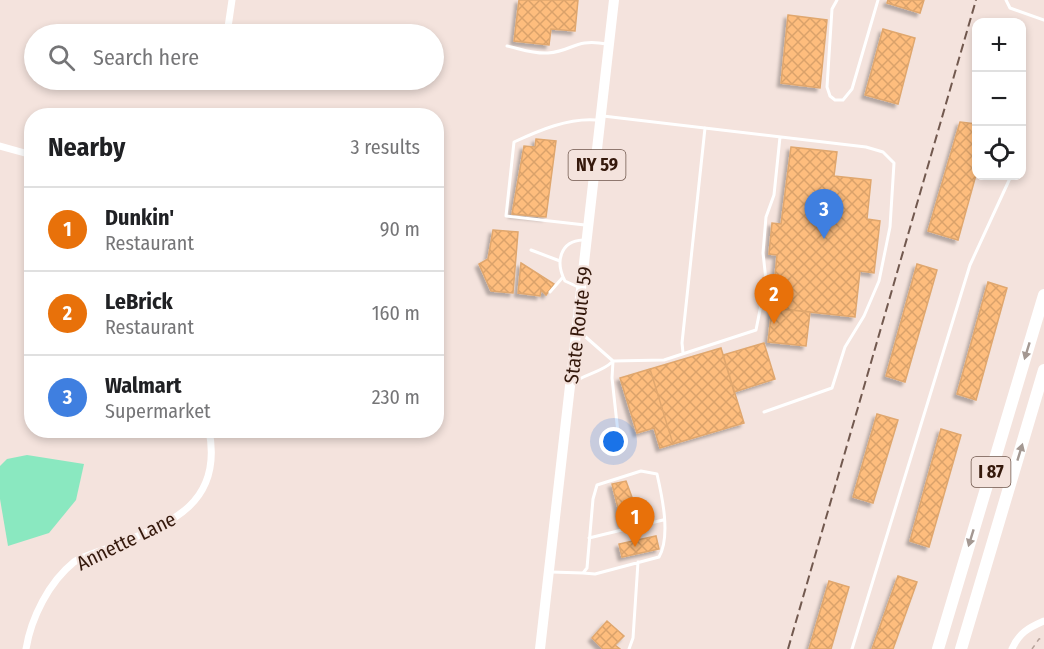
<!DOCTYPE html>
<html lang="en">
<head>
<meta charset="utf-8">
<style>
	body { margin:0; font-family:"Fira Sans Condensed",sans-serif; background:#f2f2f2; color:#202124 }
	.controls { position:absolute; right:18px; top:18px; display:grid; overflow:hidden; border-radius:12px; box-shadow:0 3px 9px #0003 }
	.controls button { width:54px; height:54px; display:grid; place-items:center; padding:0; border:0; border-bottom:2px solid #e0e0e0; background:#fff; color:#202124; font:30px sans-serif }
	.you { position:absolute; left:614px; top:442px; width:21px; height:21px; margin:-15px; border:4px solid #fff; border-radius:50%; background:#1a73e8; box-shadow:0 0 0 9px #1a73e833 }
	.badge { display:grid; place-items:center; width:39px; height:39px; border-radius:50%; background:#db2777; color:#fff; font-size:20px; font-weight:700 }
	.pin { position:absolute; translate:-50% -50px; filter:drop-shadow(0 2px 3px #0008) }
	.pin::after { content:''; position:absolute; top:32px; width:21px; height:18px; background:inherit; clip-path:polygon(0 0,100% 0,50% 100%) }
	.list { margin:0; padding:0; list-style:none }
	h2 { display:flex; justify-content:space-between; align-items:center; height:78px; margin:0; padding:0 24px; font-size:26px }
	h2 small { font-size:20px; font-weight:400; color:#757577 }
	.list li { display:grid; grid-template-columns:39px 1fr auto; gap:18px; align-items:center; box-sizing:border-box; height:84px; padding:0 24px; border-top:2px solid #e0e0e0 }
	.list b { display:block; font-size:22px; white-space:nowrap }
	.list p { margin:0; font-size:20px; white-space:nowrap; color:#757577 }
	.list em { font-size:20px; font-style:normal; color:#757577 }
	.icon { flex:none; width:33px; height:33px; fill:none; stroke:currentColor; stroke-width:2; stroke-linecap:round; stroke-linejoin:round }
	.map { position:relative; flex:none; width:1044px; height:649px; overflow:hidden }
	.search { position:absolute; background:#fff; box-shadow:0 3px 9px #0003; left:24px; top:24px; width:420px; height:66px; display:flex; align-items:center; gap:15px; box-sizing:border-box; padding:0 21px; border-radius:33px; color:#757577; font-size:22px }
	.panel { position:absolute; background:#fff; box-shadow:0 3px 9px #0003; left:24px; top:108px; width:420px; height:330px; border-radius:24px }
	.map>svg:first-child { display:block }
	.pitch { fill:#8ae8c0 }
	.building { fill:url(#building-cross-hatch); stroke:#e0a76e; stroke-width:1.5; filter:url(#shadow) }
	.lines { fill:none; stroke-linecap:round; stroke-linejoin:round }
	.path { stroke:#b7a39b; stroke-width:1.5; stroke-dasharray:4.5 4.5; stroke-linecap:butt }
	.lane { stroke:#fff; stroke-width:3 }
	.street { stroke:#fff; stroke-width:7 }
	.primary { stroke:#fff; stroke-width:10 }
	.highway { stroke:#fff; stroke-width:12 }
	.rail { stroke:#72594f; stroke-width:2; stroke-dasharray:9 4.5; stroke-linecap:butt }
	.oneway { fill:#a49892 }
	.labels { text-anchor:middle; stroke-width:4.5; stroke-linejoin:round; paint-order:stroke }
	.shield { fill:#f4e3dd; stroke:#6e564b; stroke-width:1.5 }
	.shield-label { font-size:18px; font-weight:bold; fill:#35190c }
	.street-label { font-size:20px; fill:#35190c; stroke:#f4e3dd }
</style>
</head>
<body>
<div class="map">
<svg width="1044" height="649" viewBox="0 0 1044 649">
	<defs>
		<pattern id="building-cross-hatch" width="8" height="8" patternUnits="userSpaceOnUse" patternTransform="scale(1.5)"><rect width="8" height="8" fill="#febd7d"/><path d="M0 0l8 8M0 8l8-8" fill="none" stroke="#daa26b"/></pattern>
		<filter id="shadow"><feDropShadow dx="-3.5" dy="3.5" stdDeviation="1.5" flood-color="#0004"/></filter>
	</defs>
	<rect width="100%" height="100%" fill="#f4e3dd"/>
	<path class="pitch" d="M27 455 84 464 76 500 49 533 8 546 0 499V466L7 459Z"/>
	<path class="building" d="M519 0H578L575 31 551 29 549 45 514 41Z
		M888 0H924L920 13 887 3Z
		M788 15 827 20 820 88 781 83Z
		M883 29 915 38 898 104 865 95Z
		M960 122 976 124V175L958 240 928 231Z
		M536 139 556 141 546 217 512 214 524 146 535 147Z
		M791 147 837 152 834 176 871 180 867 219 880 221 874 273 860 271 855 317 772 308 777 255 769 254 772 223 781 224Z
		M493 230 518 232 513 293 491 291 479 264 488 259Z
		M521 263 554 284 546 295 541 290 540 296 518 293Z
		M917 264 937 270 905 382 886 376Z
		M988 282 1007 288 976 400 957 394Z
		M772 308 810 312 806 346 768 342Z
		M764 343 775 379 734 392 723 355Z
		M721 348 744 423 673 444 650 369Z
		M650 369 673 444 660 448 654 428 637 433 620 378Z
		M877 414 898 420 873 503 853 497Z
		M941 429 961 435 929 547 910 541Z
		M626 481 640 519 622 524 612 484Z
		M656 536 659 549 622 557 619 544Z
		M898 576 917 582 893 649H872Z
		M829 581 849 587 831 649H809Z
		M607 621 624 636 615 645 620 649H603L592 638Z"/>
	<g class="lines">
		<path class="path" d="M1032 649 1039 639 1044 638"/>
		<path class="lane" d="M837 0 832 9 827 87 830 96 835 100H843L852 89 878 0
			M1006 0 1010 8 1044 20
			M507 46C521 49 533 54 548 53 574 51 574 38 607 44
			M603 116 866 147 883 152 894 163 890 227 879 281 864 316 845 347 832 388 764 412
			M585 225 506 216 514 142C540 130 568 118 596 120
			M531 250 560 261
			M578 287 565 281C555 262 560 241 583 240
			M550 292 563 277
			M580 332 613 361 664 360 756 330 766 280 763 253 766 217 774 195 780 137
			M683 353 682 343 705 128
			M613 361 612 378 620 451
			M573 383C585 374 602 372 612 362
			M589 538 663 520
			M551 572 583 573 587 568 593 499 597 485 641 471 657 474C662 496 671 536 659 557L595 574 583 573
			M629 649 633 638 638 562
			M852 649 970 265 1011 176"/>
		<path class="street" d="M227 34 232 0
			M194 80 203 86 212 85 216 80
			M0 146 32 155
			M26 649C31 618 49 582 74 562 83 556 98 552 108 548 166 525 224 507 209 430
			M1012 649C1019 633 1028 628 1044 621"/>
		<path class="primary" d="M540 649 614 0"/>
		<path class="highway" d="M938 649 1044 295
			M961 649 1044 370"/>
		<path class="rail" d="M788 649 976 0"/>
	</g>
	<defs><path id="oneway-solid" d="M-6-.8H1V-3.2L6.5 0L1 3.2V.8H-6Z" transform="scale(1.5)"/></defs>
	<g class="oneway">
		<use href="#oneway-solid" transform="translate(1027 351) rotate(107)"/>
		<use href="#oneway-solid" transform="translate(1020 452) rotate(-73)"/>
		<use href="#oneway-solid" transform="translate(971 538) rotate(107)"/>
	</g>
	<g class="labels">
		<g class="shield">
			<rect x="568.5" y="150" width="57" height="30" rx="4.5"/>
			<rect x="971.5" y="457" width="39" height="30" rx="4.5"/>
		</g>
		<g class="shield-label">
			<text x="597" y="171">NY 59</text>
			<text x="991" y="478">I 87</text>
		</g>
		<g class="street-label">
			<text transform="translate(578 325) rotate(-83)" y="7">State Route 59</text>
			<text transform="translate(126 541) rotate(-26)" y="7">Annette Lane</text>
		</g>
	</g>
</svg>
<div class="controls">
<button>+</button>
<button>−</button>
<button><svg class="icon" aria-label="locate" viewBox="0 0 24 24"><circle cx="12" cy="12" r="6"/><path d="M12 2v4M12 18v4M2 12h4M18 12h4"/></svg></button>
</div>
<div class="you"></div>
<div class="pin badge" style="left:635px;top:547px;background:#e8710a">1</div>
<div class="pin badge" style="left:774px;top:324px;background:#e8710a">2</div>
<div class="pin badge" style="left:824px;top:239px;background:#3f7fe0">3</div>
<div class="search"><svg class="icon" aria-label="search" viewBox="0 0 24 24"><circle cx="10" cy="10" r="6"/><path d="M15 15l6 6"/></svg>Search here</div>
<section class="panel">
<h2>Nearby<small>3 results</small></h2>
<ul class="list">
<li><span class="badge" style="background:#e8710a">1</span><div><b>Dunkin'</b><p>Restaurant</p></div><em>90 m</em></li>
<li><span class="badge" style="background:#e8710a">2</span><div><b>LeBrick</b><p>Restaurant</p></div><em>160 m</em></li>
<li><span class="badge" style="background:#3f7fe0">3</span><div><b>Walmart</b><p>Supermarket</p></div><em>230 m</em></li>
</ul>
</section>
</div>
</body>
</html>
